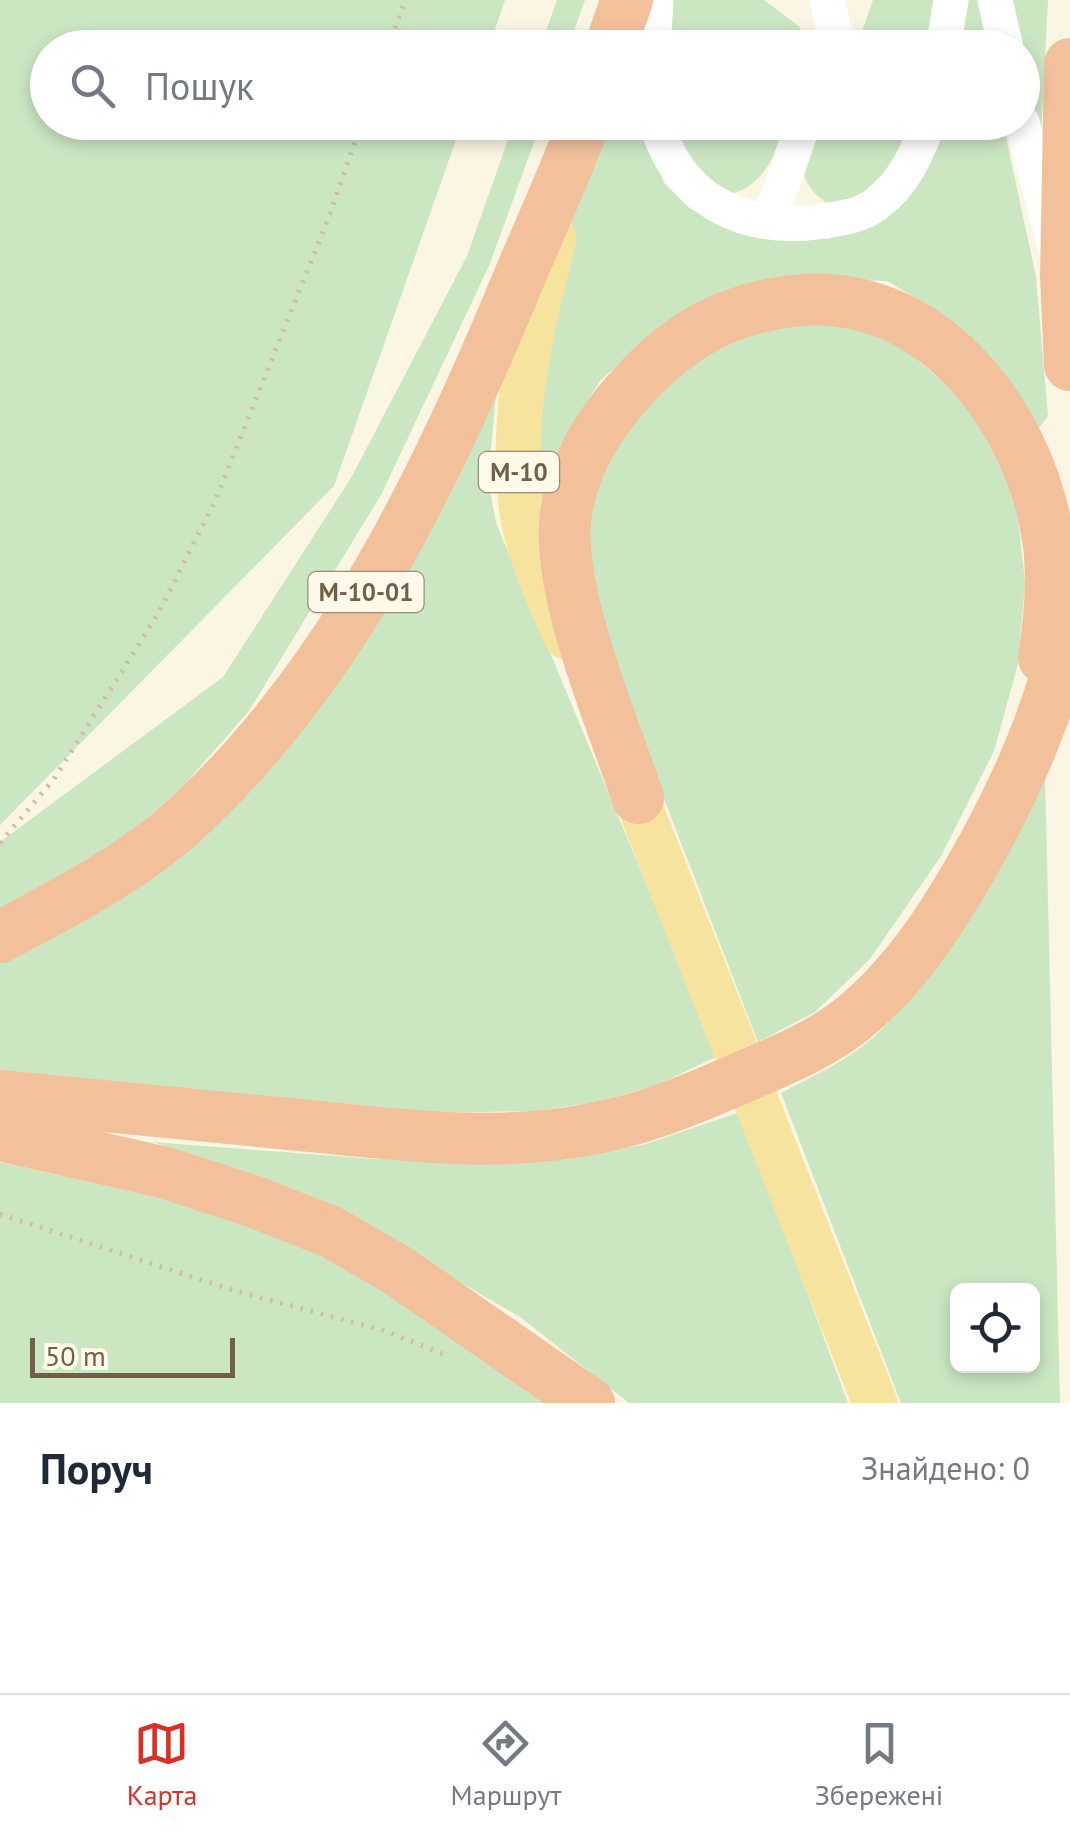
<!DOCTYPE html>
<html lang="uk">
<head>
<meta charset="utf-8">
<style>
	body { margin:0; font-family:"PT Sans",sans-serif; background:#f2f2f3; color:#1f2937 }
	.controls { position:absolute; right:30px; bottom:30px; display:grid; overflow:hidden; border-radius:15px; box-shadow:0 5px 15px #0003 }
	.controls button { width:90px; height:90px; display:grid; place-items:center; padding:0; border:0; border-bottom:2px solid #e0e1e3; background:#fff; color:#1f2937; font:50px sans-serif }
	.scale { position:absolute; left:30px; bottom:25px; width:205px; box-sizing:border-box; padding-left:10px; border:5px solid #715f4a; border-top:0; font-size:28px; line-height:35px; white-space:nowrap; color:#715f4a; -webkit-text-stroke:8px #fef9e9; paint-order:stroke }
	.list { margin:0; padding:0; list-style:none }
	h2 { display:flex; justify-content:space-between; align-items:center; height:130px; margin:0; padding:0 40px; font-size:42px }
	h2 small { font-size:32px; font-weight:400; color:#747a83 }
	.icon { flex:none; width:55px; height:55px; fill:none; stroke:currentColor; stroke-width:2; stroke-linecap:round; stroke-linejoin:round }
	.map { position:relative; flex:none; width:1070px; height:1403px; overflow:hidden }
	.search { position:absolute; background:#fff; box-shadow:0 5px 15px #0003; left:30px; right:30px; top:30px; height:110px; display:flex; align-items:center; gap:25px; box-sizing:border-box; padding:0 35px; border-radius:55px; color:#747a83; font-size:38px }
	.sheet { height:290px; background:#fff }
	nav { display:flex; justify-content:space-around; align-items:center; box-sizing:border-box; height:140px; border-top:2px solid #e0e1e3; background:#fff; font-size:28px; color:#747a83 }
	nav a { display:grid; justify-items:center; gap:5px }
	nav .on { color:#d93025 }
	.map>svg:first-child { display:block }
	.green { fill:#cbe7c2; fill-rule:evenodd }
	.lines { fill:none; stroke-linecap:round; stroke-linejoin:round }
	.path { stroke:#d3bc9f; stroke-width:5; stroke-dasharray:2.5 8; stroke-linecap:butt }
	.minor { stroke:#fff; stroke-width:35 }
	.major { stroke:#f6e49e; stroke-width:45 }
	.highway { stroke:#f2c19c; stroke-width:52 }
	.labels { text-anchor:middle; stroke-width:9; stroke-linejoin:round; paint-order:stroke }
	.shield { fill:#fef9e9; stroke:#9b8d7a; stroke-width:2.5 }
	.shield-label { font-size:25px; font-weight:bold; fill:#715f4a }
</style>
</head>
<body>
<div class="map">
<svg width="1070" height="1403" viewBox="0 0 1070 1403">
	<rect width="100%" height="100%" fill="#fbf5e3"/>
	<path class="green" d="M0 0H505L489 47 48 48V122L462 123 334 486 0 825Z
		M557 0H585L568 47H540Z
		M668 0H764L800 27 806 48H665Z
		M873 0H939L932 47 856 48Z
		M965 0H978L988 47 956 48Z
		M1008 0H1048L1040 155C1029 103 1023 51 1008 0Z
		M514 123H541L489 266 381 495 249 711 177 793 99 858 0 912V842L223 677 351 478 467 256Z
		M599 123H641L664 183 689 208 725 226 779 238 827 239 866 227 940 123H1003L1036 277 1048 416 1040 427H1032L945 316 887 281 816 279 663 325 600 381 559 447 542 499 535 450 566 236Z
		M669 123H788C779 148 765 182 737 192 731 194 719 192 713 192Z
		M820 123H917L883 180 856 200 826 203C790 175 805 158 820 123Z
		M818 315 890 336 960 397 996 449 1018 516 1025 583 1018 664 994 751 941 856 870 959 815 1012 758 1042 586 597 578 543 610 430 689 349Z
		M499 364 488 480 496 523 718 1056 659 1084 598 1102 536 1111 411 1113 0 1076V952L200 824Z
		M1045 776 1060 1403H901L781 1093C813 1076 851 1059 878 1033 952 962 996 864 1045 776ZM958 1290H1032V1366H958Z
		M740 1112 848 1403H629L520 1317 396 1245 266 1181 153 1142 375 1159 562 1160 646 1144Z
		M0 1162 236 1215 381 1280 556 1403H0Z"/>
	<g class="lines">
		<path class="path" d="M388 48 405 0
			M0 843 54 779 159 612 215 501 328 219 362 122
			M0 1214 232 1290 386 1331 445 1355"/>
		<path class="minor" d="M827 0 835 34 830 48
			M995 0 1006 48
			M653 48 656 0
			M943 48 951 0
			M656 122C678 198 740 231 816 222 836 219 859 217 875 205 904 184 916 155 929 122
			M1022 122 1055 247
			M769 222 804 122"/>
		<path class="major" d="M554 238C532 323 510 416 521 505 527 552 548 595 566 637
			M625 769 875 1403"/>
		<path class="highway" d="M610 48 627 0
			M1070 64 1066 276 1070 365
			M638 798C613 723 555 590 566 514 573 463 602 419 636 383 681 335 727 309 792 301 929 284 1029 414 1048 538 1054 577 1050 619 1044 658
			M0 937C64 903 131 869 185 820 343 675 436 477 517 283 539 230 564 177 584 122
			M0 1096C100 1106 200 1116 300 1125 399 1135 503 1149 601 1127 651 1117 697 1097 743 1077 779 1061 818 1046 850 1021 902 980 938 925 971 868 1016 789 1053 707 1070 617
			M0 1135 166 1173 252 1201 331 1232 397 1270 589 1403"/>
	</g>
	<g class="labels">
		<g class="shield">
			<rect x="479" y="452" width="80" height="40" rx="8"/>
			<rect x="308.5" y="572" width="115" height="40" rx="8"/>
		</g>
		<g class="shield-label">
			<text x="519" y="481">М-10</text>
			<text x="366" y="601">М-10-01</text>
		</g>
	</g>
</svg>
<div class="controls">
<button><svg class="icon" aria-label="locate" viewBox="0 0 24 24"><circle cx="12" cy="12" r="6"/><path d="M12 2v4M12 18v4M2 12h4M18 12h4"/></svg></button>
</div>
<div class="scale">50 m</div>
<div class="search"><svg class="icon" aria-label="search" viewBox="0 0 24 24"><circle cx="10" cy="10" r="6"/><path d="M15 15l6 6"/></svg>Пошук</div>
</div>
<section class="sheet">
<h2>Поруч<small>Знайдено: 0</small></h2>
<ul class="list">
</ul>
</section>
<nav>
<a class="on"><svg class="icon" aria-label="map" viewBox="0 0 24 24"><path d="M3 6l6-2 6 2 6-2v14l-6 2-6-2-6 2zM9 4v14M15 6v14"/></svg>Карта</a>
<a><svg class="icon" aria-label="directions" viewBox="0 0 24 24"><path d="M12 3l9 9-9 9-9-9zM9 14v-3h6M13 9l2 2-2 2"/></svg>Маршрут</a>
<a><svg class="icon" aria-label="saved" viewBox="0 0 24 24"><path d="M7 4h10v16l-5-4-5 4z"/></svg>Збережені</a>
</nav>
</body>
</html>
